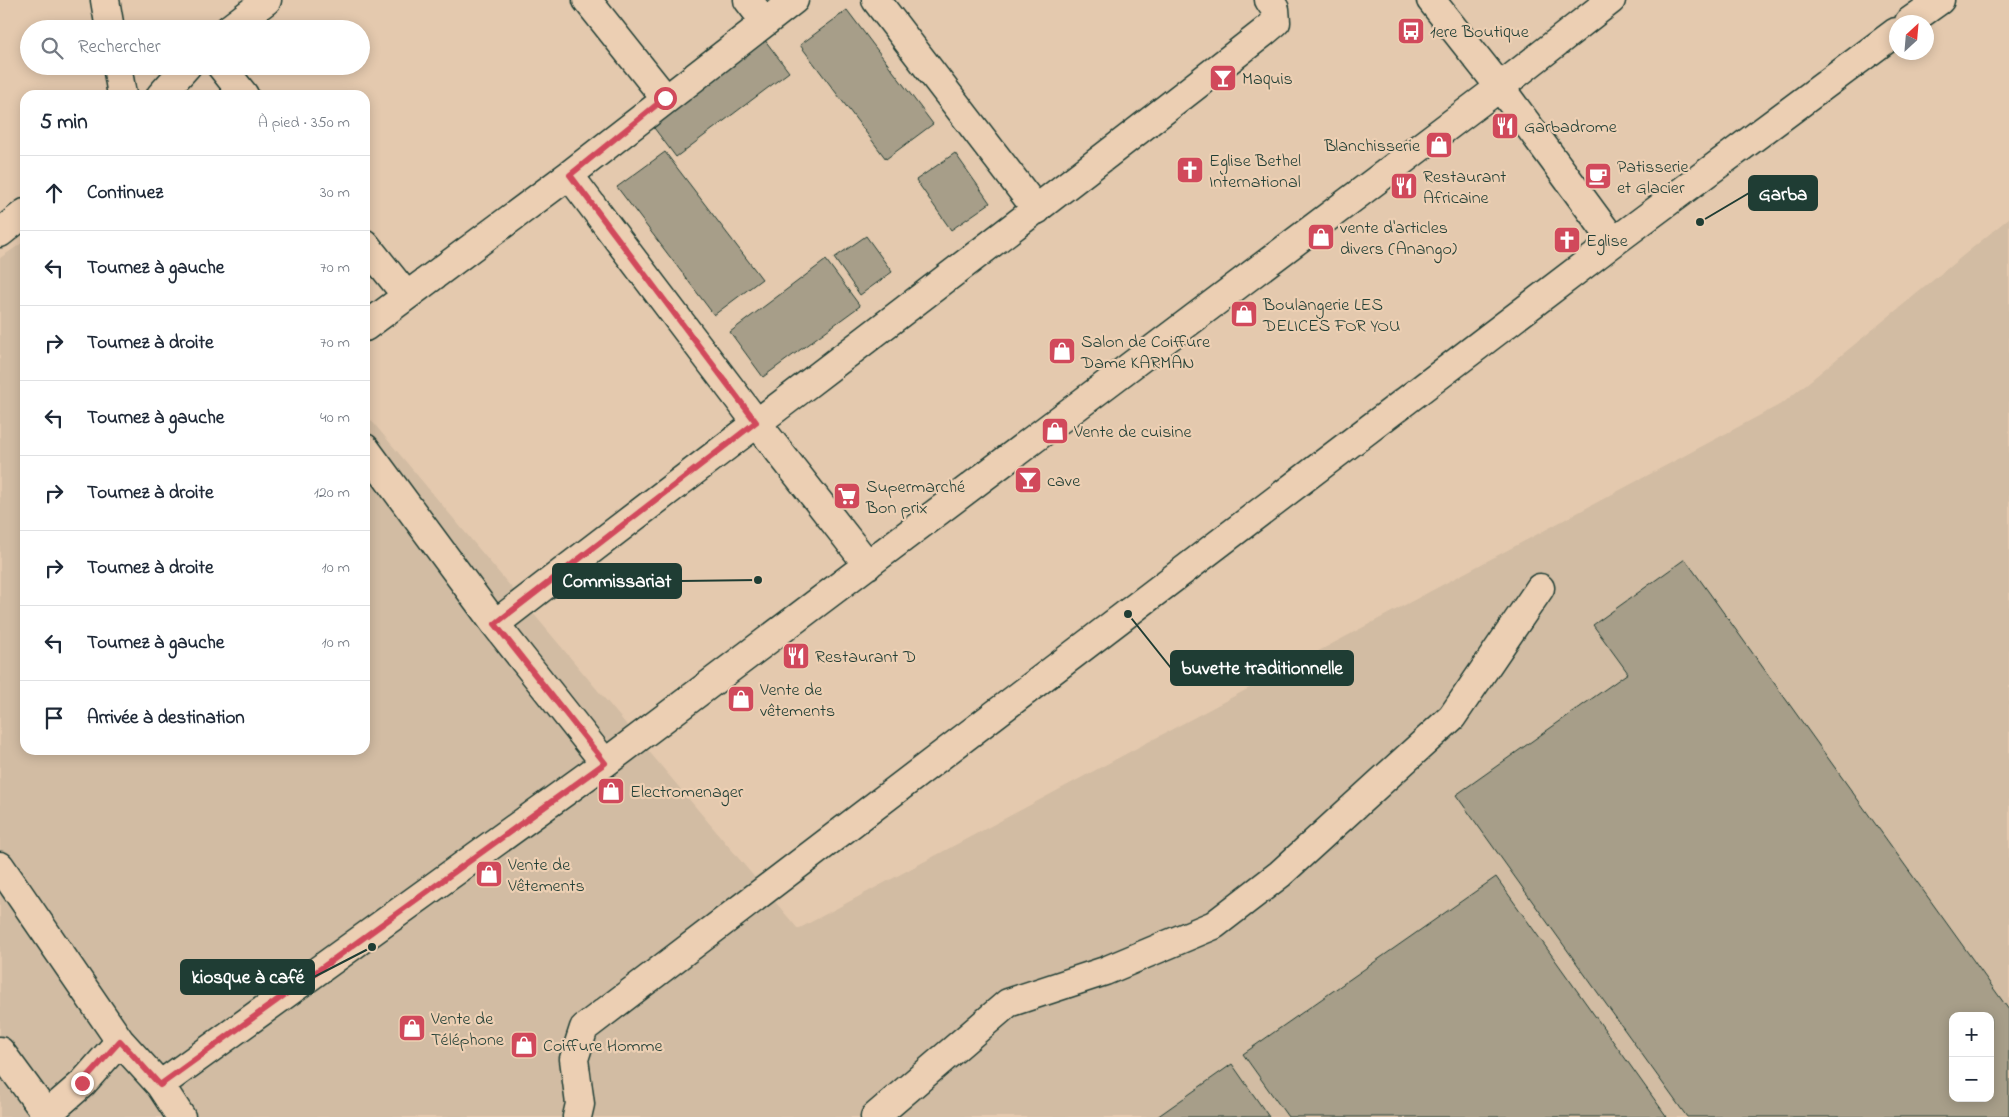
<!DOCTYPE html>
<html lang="fr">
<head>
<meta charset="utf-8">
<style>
	body { margin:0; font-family:"Indie Flower",sans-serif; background:#f6f6f7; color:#1f2937 }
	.controls { position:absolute; right:15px; bottom:15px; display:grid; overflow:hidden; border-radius:10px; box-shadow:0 2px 12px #0003 }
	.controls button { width:45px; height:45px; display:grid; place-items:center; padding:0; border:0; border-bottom:1px solid #e0e1e3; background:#fff; color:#1f2937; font:25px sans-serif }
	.compass { position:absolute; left:1889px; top:15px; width:45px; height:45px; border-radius:50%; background:#fff; box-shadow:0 2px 12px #0003; rotate:26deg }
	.stop { position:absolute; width:15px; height:15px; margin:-11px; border:4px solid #d1495b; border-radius:50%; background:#fff }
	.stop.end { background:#d1495b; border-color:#fff; box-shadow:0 1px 5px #0008 }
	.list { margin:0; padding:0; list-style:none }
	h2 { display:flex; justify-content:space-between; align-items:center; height:65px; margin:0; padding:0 20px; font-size:21px }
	h2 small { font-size:16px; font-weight:400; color:#747a83 }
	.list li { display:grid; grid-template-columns:32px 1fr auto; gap:15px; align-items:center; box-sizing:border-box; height:75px; padding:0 20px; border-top:1px solid #e0e1e3 }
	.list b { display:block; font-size:19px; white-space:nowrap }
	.list em { font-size:16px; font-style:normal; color:#747a83 }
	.icon { flex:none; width:28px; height:28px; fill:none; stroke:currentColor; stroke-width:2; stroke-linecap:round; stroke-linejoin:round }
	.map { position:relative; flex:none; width:2009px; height:1117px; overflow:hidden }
	.search { position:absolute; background:#fff; box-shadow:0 2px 12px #0003; left:20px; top:20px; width:350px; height:55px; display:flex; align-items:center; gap:12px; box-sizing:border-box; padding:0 18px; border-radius:28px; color:#747a83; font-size:19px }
	.panel { position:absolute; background:#fff; box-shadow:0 2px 12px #0003; left:20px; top:90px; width:350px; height:665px; border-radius:15px }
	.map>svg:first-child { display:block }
	.built { fill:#d2bca3; fill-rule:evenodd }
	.building { fill:#a79e89; stroke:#1f3d34; fill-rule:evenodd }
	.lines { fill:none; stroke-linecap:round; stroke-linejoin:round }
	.minor-casing { stroke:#1f3d34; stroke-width:31 }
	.minor { stroke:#eccfb3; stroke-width:28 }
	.route { stroke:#d1495b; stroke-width:6 }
	.labels { text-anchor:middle; stroke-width:4.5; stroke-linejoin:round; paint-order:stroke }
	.poi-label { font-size:18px; fill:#1f3d34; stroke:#eccfb3; text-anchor:start }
	.leader { fill:none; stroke:#1f3d34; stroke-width:2 }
	.callout-dot { fill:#1f3d34; stroke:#eccfb3; stroke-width:2 }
	.callout { fill:#1f3d34; stroke:#1f3d34; stroke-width:2 }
	.callout-label { font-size:19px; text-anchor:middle; font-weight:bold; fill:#fff }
</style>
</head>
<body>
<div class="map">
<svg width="2009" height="1117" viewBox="0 0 2009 1117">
	<rect width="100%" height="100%" fill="#e4c9ae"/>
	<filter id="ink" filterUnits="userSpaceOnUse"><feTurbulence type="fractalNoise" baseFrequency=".02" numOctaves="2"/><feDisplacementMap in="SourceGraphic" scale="10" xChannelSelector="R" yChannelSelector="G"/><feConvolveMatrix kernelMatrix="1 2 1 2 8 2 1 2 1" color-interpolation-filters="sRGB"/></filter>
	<g filter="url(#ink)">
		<path class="built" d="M2009 218V1117H0V258L25 241V750H365V413L798 929 1783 403ZM1953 1016H1990V1098H1953Z"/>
		<path class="building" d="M847 10 933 124 886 159 800 45Z
			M758 31 789 72 676 157 645 116Z
			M665 152 762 279 714 315 617 187Z
			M955 153 990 203 951 230 916 180Z
			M866 236 892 272 860 295 834 258Z
			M826 260 860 306 763 377 730 332Z
			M1685 559 2009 1010V1117H1687L1456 795 1628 673 1593 625ZM1953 1016H1990V1098H1953Z
			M1496 877 1667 1117H1288L1243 1054Z
			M1232 1064 1269 1117H1157Z"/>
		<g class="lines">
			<g class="minor-casing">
				<path id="minor" d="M105 0 110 29
					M587 0 665 98
					M748 0 765 22
					M876 0 1037 210
					M1431 0 1500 87 1614 242
					M1909 22 1940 0
					M229 29 267 0
					M117 66 122 95
					M221 66 244 95
					M161 95 187 66
					M569 175 756 422 868 565
					M0 233 25 213
					M365 244 406 295
					M365 327 569 175 794 0
					M365 448 495 624 605 763
					M495 624C751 426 1009 233 1263 33L1276 22 1275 9 1269 0
					M0 866 120 1041 160 1085 181 1117
					M0 1051 47 1115
					M160 1085 605 763 1500 87 1611 0
					M44 1117 83 1083 120 1041
					M577 1117 580 1104 574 1059 584 1028 1614 242 1896 32
					M875 1117 1008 1003 1105 971 1214 925 1280 874 1452 717 1540 588"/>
			</g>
			<use href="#minor" class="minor"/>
		</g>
	</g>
	<g class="lines" filter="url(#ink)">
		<path class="route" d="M82 1083 120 1041 160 1085 605 763 495 624 756 422 570 175 665 98"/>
	</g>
	<defs>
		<g id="bus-square" transform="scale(1.4375)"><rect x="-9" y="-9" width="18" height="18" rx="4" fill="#d1495b" stroke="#eccfb3"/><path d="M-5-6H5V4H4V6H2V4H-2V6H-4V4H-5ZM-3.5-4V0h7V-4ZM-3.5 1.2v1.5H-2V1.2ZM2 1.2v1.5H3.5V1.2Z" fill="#fff"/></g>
		<g id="bar-square" transform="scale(1.4375)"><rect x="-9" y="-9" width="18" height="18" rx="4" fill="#d1495b" stroke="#eccfb3"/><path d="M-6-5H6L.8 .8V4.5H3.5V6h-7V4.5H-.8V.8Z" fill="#fff"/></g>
		<g id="restaurant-square" transform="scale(1.4375)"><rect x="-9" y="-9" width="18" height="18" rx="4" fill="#d1495b" stroke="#eccfb3"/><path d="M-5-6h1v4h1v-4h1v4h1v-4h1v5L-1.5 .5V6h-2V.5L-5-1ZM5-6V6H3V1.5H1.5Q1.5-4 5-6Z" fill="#fff"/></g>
		<g id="shop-square" transform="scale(1.4375)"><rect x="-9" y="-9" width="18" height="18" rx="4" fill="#d1495b" stroke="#eccfb3"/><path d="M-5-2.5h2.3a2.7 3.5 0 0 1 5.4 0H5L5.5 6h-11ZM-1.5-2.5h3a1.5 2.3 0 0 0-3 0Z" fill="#fff"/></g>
		<g id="church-square" transform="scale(1.4375)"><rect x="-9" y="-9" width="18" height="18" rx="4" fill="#d1495b" stroke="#eccfb3"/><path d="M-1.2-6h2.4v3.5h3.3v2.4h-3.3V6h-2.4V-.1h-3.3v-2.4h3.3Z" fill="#fff"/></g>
		<g id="cafe-square" transform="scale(1.4375)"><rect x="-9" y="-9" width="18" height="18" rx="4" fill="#d1495b" stroke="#eccfb3"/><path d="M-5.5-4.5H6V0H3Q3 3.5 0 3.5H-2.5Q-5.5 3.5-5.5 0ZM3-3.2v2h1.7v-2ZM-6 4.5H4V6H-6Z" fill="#fff"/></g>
		<g id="supermarket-square" transform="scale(1.4375)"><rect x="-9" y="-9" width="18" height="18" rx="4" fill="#d1495b" stroke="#eccfb3"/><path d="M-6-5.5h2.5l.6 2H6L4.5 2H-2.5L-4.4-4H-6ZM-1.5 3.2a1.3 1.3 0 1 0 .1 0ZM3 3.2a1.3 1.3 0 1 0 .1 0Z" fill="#fff"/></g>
	</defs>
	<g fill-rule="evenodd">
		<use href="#bus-square" x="1411" y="31"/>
		<use href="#bar-square" x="1223" y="78"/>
		<use href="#restaurant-square" x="1505" y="126"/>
		<use href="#shop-square" x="1439" y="145"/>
		<use href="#church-square" x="1190" y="170"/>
		<use href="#cafe-square" x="1598" y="176"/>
		<use href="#restaurant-square" x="1404" y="186"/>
		<use href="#shop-square" x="1321" y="237"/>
		<use href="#church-square" x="1567" y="240"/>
		<use href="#shop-square" x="1244" y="314"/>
		<use href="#shop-square" x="1062" y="351"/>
		<use href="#shop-square" x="1055" y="431"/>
		<use href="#bar-square" x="1028" y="480"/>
		<use href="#supermarket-square" x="847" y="496"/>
		<use href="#restaurant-square" x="796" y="656"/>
		<use href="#shop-square" x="741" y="699"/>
		<use href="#shop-square" x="611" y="791"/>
		<use href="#shop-square" x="489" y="874"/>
		<use href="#shop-square" x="412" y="1028"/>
		<use href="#shop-square" x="524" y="1045"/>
	</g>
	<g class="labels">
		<g class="poi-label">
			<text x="1430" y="37">1ere Boutique</text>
			<text x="1242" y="84">Maquis</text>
			<text x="1524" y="132">Garbadrome</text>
			<text x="1420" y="151" text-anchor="end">Blanchisserie</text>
			<text x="1209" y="166">Eglise Bethel<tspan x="1209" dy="21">International</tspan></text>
			<text x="1617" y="172">Patisserie<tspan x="1617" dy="21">et Glacier</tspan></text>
			<text x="1423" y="182">Restaurant<tspan x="1423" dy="21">Africaine</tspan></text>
			<text x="1340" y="233">vente d'articles<tspan x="1340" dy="21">divers (Anango)</tspan></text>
			<text x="1586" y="246">Eglise</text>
			<text x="1263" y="310">Boulangerie LES<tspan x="1263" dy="21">DELICES FOR YOU</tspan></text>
			<text x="1081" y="347">Salon de Coiffure<tspan x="1081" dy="21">Dame KARMAN</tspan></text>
			<text x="1074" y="437">Vente de cuisine</text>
			<text x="1047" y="486">cave</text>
			<text x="866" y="492">Supermarché<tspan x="866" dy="21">Bon prix</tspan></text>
			<text x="815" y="662">Restaurant D</text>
			<text x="760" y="695">Vente de<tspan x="760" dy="21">vêtements</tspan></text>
			<text x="630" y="797">Electromenager</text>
			<text x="508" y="870">Vente de<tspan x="508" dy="21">Vêtements</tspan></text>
			<text x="431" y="1024">Vente de<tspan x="431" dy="21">Téléphone</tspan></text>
			<text x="543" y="1051">Coiffure Homme</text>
		</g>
	</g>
	<path class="leader" d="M1700 222L1749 193M758 580L681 581M1128 614L1171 668M372 947L314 977"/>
	<g class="callout-dot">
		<circle cx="1700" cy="222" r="5"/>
		<circle cx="758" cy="580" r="5"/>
		<circle cx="1128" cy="614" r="5"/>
		<circle cx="372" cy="947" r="5"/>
	</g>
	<g class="callout">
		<rect x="1749" y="176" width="68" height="34" rx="5"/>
		<rect x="553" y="564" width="128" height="34" rx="5"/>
		<rect x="1171" y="651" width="182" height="34" rx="5"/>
		<rect x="181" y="960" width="133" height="34" rx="5"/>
	</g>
	<g class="callout-label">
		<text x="1783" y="200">Garba</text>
		<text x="617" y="587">Commissariat</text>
		<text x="1262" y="674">buvette traditionnelle</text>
		<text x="248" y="983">kiosque à café</text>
	</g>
</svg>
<div class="controls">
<button>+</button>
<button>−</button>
</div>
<svg class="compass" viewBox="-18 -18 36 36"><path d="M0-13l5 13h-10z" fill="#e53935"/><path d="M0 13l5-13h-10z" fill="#747a83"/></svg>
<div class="stop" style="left:665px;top:98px"></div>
<div class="stop end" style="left:82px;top:1083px"></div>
<div class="search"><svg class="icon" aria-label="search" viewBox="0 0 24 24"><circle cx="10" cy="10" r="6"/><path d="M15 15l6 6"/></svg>Rechercher</div>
<section class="panel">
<h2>5 min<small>À pied · 350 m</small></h2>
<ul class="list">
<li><svg class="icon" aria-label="ahead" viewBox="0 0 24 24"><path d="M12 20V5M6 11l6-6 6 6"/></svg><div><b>Continuez</b></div><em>30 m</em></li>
<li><svg class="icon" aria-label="left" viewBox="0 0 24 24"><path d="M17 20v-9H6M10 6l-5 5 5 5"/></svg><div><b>Tournez à gauche</b></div><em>70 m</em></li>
<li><svg class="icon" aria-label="right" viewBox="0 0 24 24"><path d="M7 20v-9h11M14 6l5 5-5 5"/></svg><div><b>Tournez à droite</b></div><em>70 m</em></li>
<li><svg class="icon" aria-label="left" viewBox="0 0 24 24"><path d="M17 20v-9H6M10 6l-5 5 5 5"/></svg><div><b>Tournez à gauche</b></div><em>40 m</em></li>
<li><svg class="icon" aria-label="right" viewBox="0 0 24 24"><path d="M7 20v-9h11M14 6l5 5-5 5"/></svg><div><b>Tournez à droite</b></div><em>120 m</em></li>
<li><svg class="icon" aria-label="right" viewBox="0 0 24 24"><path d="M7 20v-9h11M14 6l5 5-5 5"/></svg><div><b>Tournez à droite</b></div><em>10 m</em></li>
<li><svg class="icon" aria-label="left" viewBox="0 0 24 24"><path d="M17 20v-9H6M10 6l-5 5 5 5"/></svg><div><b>Tournez à gauche</b></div><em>10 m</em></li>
<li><svg class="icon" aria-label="arrive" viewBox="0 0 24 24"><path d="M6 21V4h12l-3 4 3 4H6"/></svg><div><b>Arrivée à destination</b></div></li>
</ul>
</section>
</div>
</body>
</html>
